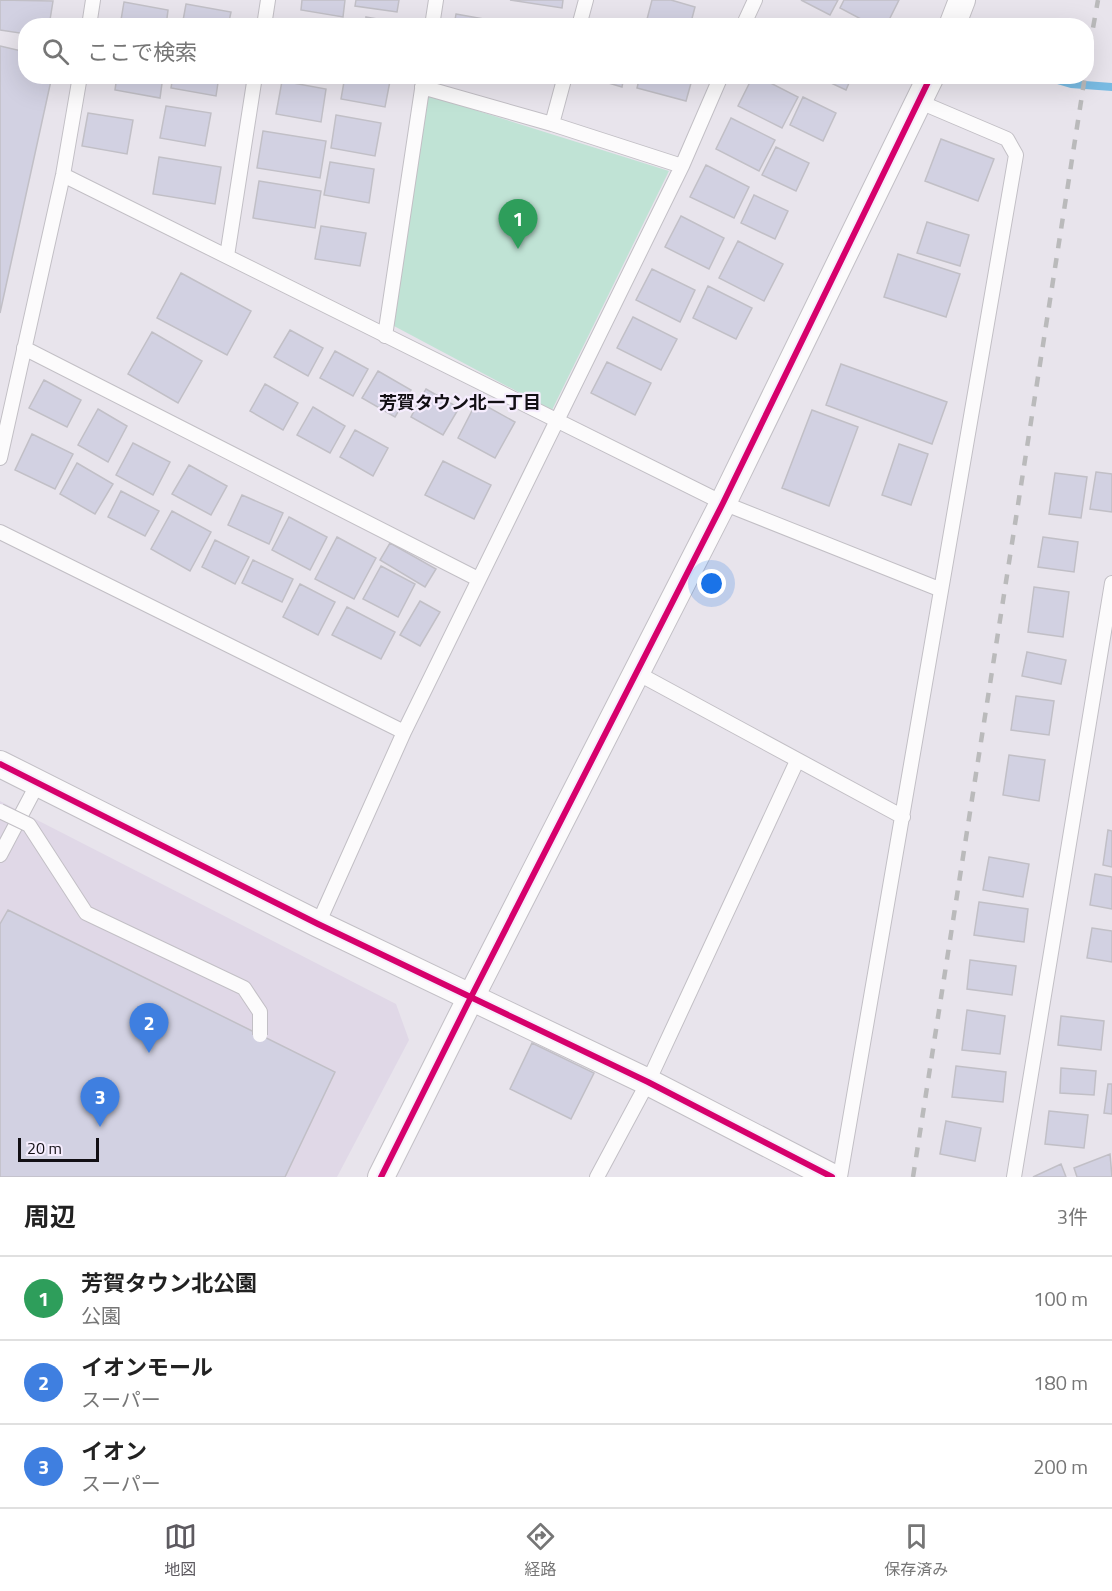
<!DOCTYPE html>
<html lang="ja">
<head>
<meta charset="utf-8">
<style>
	body { margin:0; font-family:"Titillium Web","Noto Sans JP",sans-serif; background:#f2f2f2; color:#222 }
	.scale { position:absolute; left:18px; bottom:15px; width:81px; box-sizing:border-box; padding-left:6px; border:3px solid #120f14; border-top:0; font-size:16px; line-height:21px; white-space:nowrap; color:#120f14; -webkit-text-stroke:4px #f6edfe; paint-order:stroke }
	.you { position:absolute; left:712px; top:584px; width:21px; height:21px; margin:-15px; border:4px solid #fff; border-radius:50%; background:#1a73e8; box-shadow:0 0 0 9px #1a73e833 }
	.badge { display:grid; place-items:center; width:39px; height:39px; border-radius:50%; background:#5d5a60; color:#fff; font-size:20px; font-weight:700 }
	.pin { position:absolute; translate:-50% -50px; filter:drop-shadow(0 2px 3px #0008) }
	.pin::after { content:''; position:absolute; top:32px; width:21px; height:18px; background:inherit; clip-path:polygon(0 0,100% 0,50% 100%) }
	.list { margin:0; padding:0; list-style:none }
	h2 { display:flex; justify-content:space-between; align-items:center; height:78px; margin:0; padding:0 24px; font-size:26px }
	h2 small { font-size:20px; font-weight:400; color:#767676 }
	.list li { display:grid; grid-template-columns:39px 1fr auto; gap:18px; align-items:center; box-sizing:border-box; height:84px; padding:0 24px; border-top:2px solid #e0e0e0 }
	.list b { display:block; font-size:22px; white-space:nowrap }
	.list p { margin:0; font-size:20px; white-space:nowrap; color:#767676 }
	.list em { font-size:20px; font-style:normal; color:#767676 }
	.icon { flex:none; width:33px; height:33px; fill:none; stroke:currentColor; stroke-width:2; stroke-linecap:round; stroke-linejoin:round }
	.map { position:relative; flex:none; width:1112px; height:1177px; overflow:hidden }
	.search { position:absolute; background:#fff; box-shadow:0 6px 24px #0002; left:18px; right:18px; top:18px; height:66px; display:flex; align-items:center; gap:15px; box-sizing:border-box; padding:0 21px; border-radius:24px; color:#767676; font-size:22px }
	.sheet { height:330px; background:#fff }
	nav { display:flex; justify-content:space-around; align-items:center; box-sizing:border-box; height:84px; border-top:2px solid #e0e0e0; background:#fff; font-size:16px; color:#767676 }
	nav a { display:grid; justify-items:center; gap:3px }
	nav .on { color:#5d5a60 }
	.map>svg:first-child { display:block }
	.built { fill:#e0d8e7 }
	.green { fill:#c0e3d5 }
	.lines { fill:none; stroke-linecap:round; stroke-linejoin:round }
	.stream { stroke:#79bbe3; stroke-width:8 }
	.building { fill:#d2d1e2; stroke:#c1bfc6; stroke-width:1.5 }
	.lane-casing { stroke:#c2bfc5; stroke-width:16 }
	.street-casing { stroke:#c2bfc5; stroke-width:28 }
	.lane { stroke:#fcfbfc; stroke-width:14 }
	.street { stroke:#fcfbfc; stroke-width:26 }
	.rail { stroke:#bababb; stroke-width:4.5; stroke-dasharray:10 10; stroke-linecap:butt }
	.lane-bridge-casing { stroke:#c2bfc5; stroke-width:16; stroke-linecap:butt }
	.lane-bridge { stroke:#fcfbfc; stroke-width:14 }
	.cycleway-casing { stroke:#f6edfe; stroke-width:10 }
	.cycleway { stroke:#d6006c; stroke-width:6 }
	.labels { text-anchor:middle; stroke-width:4.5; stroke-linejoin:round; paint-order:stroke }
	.neighbourhood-label { font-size:18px; font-weight:bold; fill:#120f14; stroke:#f6edfe }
</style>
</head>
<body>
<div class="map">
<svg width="1112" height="1177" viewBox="0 0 1112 1177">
	<rect width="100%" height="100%" fill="#e8e4ec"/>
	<path class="built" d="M0 801 396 1004 409 1040 337 1177H0Z"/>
	<path class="green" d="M427 95 669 171 552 410 394 326Z"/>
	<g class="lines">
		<path class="stream" d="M1044 76 1071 84 1112 87"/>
	</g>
	<path class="building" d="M0 0 53 1 49 26H26V34L0 30Z
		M302 0H345L343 17 301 10Z
		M356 0H399L397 12 355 6Z
		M510 0H563L562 8Z
		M652 0H671L695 7 690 26H653L646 23Z
		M801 0H838L830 15Z
		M844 0H899L886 26H874L840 8Z
		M124 2 168 10 166 26H120Z
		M186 4 231 12 228 26H182Z
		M456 14 501 22 500 26H454Z
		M366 17 411 25V26H365Z
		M0 46 26 52V76H52L0 313Z
		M117 76H163L160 98 115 90Z
		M173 76H219L216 96 171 88Z
		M345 76H391L385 107 341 99Z
		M585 76H624L622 87Z
		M640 76H693L686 101 637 88Z
		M753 76H757L798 97 782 128 738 106Z
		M816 76H852L846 90Z
		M282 81 326 89 321 122 276 114Z
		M803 97 836 113 823 141 790 125Z
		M166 106 211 113 205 146 160 138Z
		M88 113 133 120 127 154 82 146Z
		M336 115 381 123 375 156 331 148Z
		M731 118 775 140 759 171 716 149Z
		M263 131 326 141 320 178 257 168Z
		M941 139 994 159 978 201 925 181Z
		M776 147 809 163 796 191 762 175Z
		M159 157 221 167 215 204 153 194Z
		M330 162 374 169 369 203 324 195Z
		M706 165 749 187 734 218 690 197Z
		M259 181 321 191 315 228 253 218Z
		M754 195 788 211 775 239 741 223Z
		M681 216 724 238 709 269 665 247Z
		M927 222 969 235 960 266 917 253Z
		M321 226 366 233 360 266 315 259Z
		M738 241 783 264 764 301 719 278Z
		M898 254 960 274 946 317 884 297Z
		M652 269 695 290 680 322 636 300Z
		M181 273 251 311 227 355 157 318Z
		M708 286 752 308 736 339 693 318Z
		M633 317 677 339 661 370 617 348Z
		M290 330 323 348 308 376 274 357Z
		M152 332 202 361 178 403 128 374Z
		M335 351 368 369 353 396 320 378Z
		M607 362 651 383 635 415 591 393Z
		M841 364 947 402 932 444 826 405Z
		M378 371 411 390 395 417 362 398Z
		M44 380 81 400 67 427 29 408Z
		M265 384 298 403 283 430 250 411Z
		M426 389 459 408 443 435 411 417Z
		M477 401 515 422 495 458 458 438Z
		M313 407 345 426 330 453 297 435Z
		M98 409 127 426 108 462 78 445Z
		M812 410 858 427 829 506 782 488Z
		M355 430 388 448 373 476 340 457Z
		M32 434 73 454 55 489 15 470Z
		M133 443 170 462 153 495 116 475Z
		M899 444 928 454 911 505 882 495Z
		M443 461 491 485 474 519 425 495Z
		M77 463 113 484 95 514 60 494Z
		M189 465 227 486 211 515 172 494Z
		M1096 472 1112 474V512L1090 509Z
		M1055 473 1087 477 1081 518 1049 514Z
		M121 491 159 511 145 536 108 517Z
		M242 495 283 513 269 544 228 525Z
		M172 511 211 532 190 571 151 549Z
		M289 517 327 537 310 570 272 550Z
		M337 537 376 558 354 599 315 579Z
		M1043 537 1078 542 1074 572 1038 567Z
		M215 540 249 557 235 584 202 567Z
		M390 543 436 569 425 587 380 560Z
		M253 560 293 579 282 602 242 583Z
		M381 566 415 584 398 617 363 599Z
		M300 584 335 602 318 635 283 617Z
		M1034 587 1069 592 1063 637 1028 632Z
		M420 601 440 612 420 646 400 635Z
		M347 607 395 632 381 659 332 635Z
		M1027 652 1066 660 1061 684 1022 676Z
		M1016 696 1054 701 1049 735 1011 730Z
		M1009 755 1045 760 1039 801 1003 795Z
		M1108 830 1112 831V867L1103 865Z
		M989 857 1029 864 1023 897 983 890Z
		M1095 874 1112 877V909L1090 905Z
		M979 902 1028 909 1024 942 974 935Z
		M8 910 335 1072 285 1177H0V924Z
		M1092 928 1112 931V962L1087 958Z
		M970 960 1016 966 1012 995 967 989Z
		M967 1010 1005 1016 1000 1054 962 1050Z
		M1061 1016 1104 1021 1101 1050 1058 1045Z
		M532 1043 594 1073 571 1119 510 1089Z
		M956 1066 1006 1072 1003 1102 952 1097Z
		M1061 1068 1096 1071 1094 1095 1060 1093Z
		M1108 1084H1112V1114L1104 1113Z
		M1049 1111 1088 1115 1084 1148 1045 1144Z
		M946 1121 981 1128 975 1161 940 1154Z
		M1110 1154 1112 1177H1077L1074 1168Z
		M1061 1164 1066 1177H1033Z"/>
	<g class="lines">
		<g class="lane-casing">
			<path id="lane" d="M89 26 93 0
				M264 26 268 0
				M432 26 436 0
				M579 26 586 0
				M743 26 755 0
				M422 87 552 124 682 166
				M552 124 565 76
				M63 175 723 503 939 589
				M227 256 255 76
				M385 336 424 76
				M24 348 478 579
				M0 458 63 175 80 76
				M0 532 404 732
				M637 673 903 817
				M0 855 38 783
				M318 924 404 732 682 166 721 76
				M597 1177 648 1082 797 761
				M840 1177C899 837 956 496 1016 155L1007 139 920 102
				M1014 1177 1112 583"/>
		</g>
		<g class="street-casing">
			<path id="street" d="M952 26 962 0
				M0 764 318 924 648 1082 832 1177
				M381 1177 471 997 723 503 931 76"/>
		</g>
		<use href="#lane" class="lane"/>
		<use href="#street" class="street"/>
		<path class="rail" d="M1086 67 1098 0
			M913 1177 1085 76"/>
		<g class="lane-bridge-casing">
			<path id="lane-bridge" d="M0 811 29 825 86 913 244 988 260 1012V1035"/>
		</g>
		<use href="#lane-bridge" class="lane-bridge"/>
		<g class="cycleway-casing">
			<path id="cycleway" d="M0 764 318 924 648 1082 832 1177
				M381 1177 471 997 723 503 931 76"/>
		</g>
		<use href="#cycleway" class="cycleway"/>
	</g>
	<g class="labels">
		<g class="neighbourhood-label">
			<text x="460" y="409">芳賀タウン北一丁目</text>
		</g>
	</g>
</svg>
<div class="scale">20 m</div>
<div class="you"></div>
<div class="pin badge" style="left:518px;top:249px;background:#2e9e5b">1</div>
<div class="pin badge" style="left:149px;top:1053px;background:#3f7fe0">2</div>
<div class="pin badge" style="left:100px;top:1127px;background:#3f7fe0">3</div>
<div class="search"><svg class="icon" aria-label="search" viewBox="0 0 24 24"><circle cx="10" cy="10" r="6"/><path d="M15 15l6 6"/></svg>ここで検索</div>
</div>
<section class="sheet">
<h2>周辺<small>3件</small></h2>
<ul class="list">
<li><span class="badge" style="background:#2e9e5b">1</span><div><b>芳賀タウン北公園</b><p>公園</p></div><em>100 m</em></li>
<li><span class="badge" style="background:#3f7fe0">2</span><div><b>イオンモール</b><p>スーパー</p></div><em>180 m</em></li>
<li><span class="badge" style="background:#3f7fe0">3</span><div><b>イオン</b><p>スーパー</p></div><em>200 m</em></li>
</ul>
</section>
<nav>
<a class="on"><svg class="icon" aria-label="map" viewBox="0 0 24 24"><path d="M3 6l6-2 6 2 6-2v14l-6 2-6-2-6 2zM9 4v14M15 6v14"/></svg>地図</a>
<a><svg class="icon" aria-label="directions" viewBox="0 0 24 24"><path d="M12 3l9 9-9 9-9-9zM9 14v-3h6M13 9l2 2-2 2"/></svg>経路</a>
<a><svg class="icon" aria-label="saved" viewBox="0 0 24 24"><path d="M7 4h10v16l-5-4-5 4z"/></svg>保存済み</a>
</nav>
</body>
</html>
